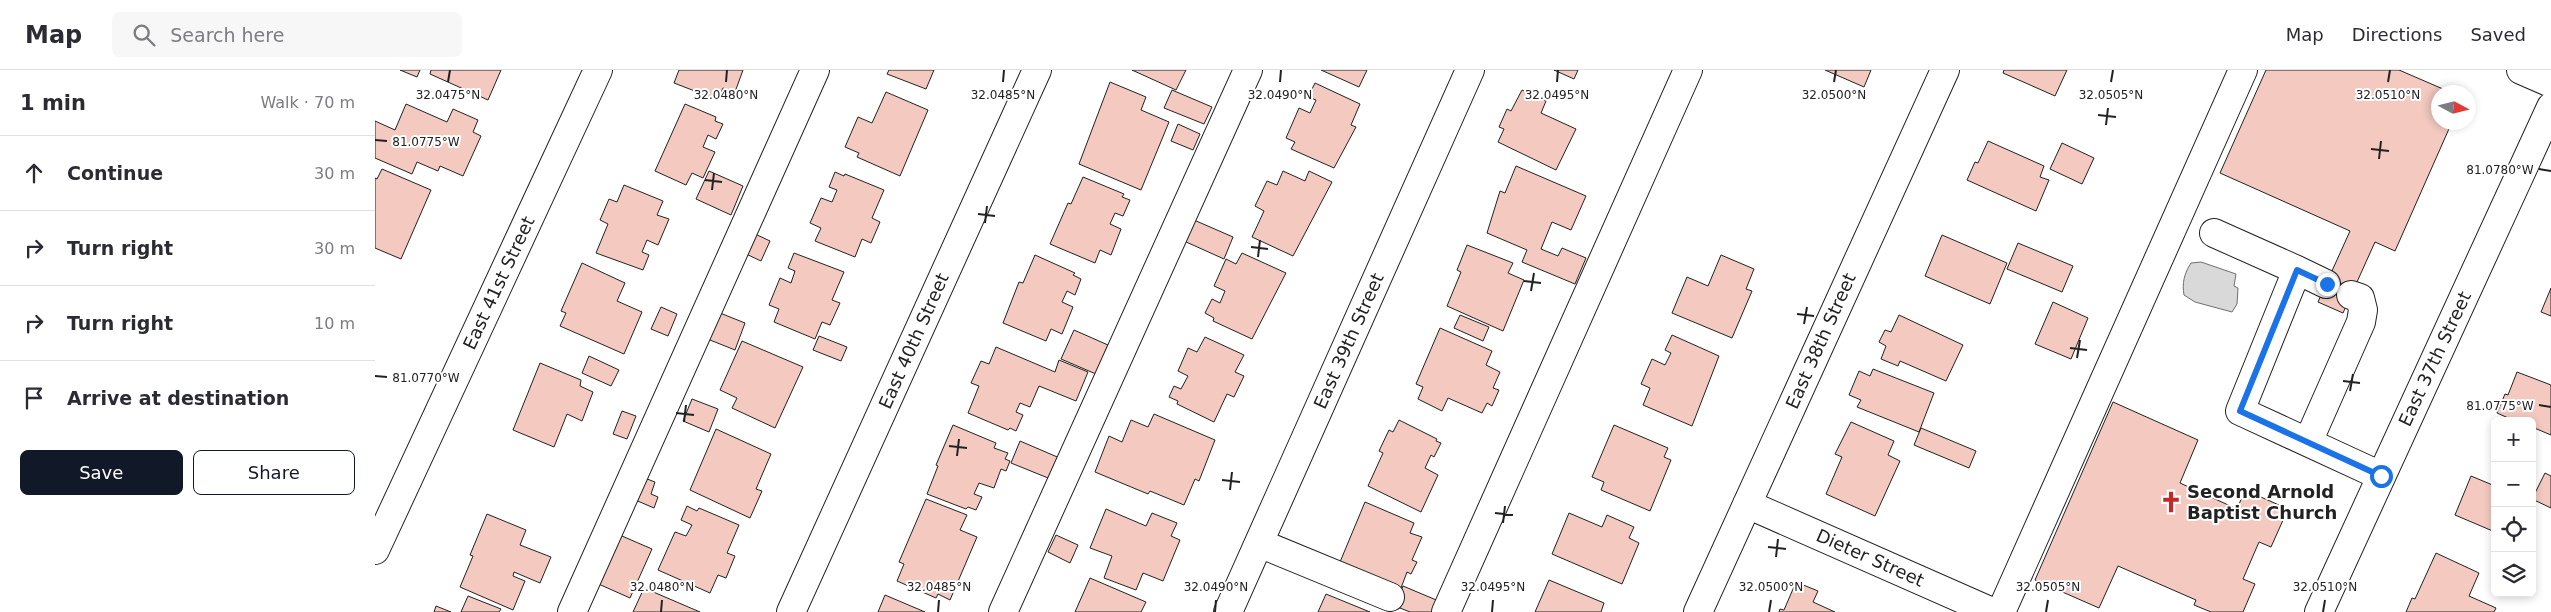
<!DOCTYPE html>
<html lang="en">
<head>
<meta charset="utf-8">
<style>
	body { margin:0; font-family:"DejaVu Sans",sans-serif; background:#f7f7f7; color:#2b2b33 }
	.controls { position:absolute; right:15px; bottom:15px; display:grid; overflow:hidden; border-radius:8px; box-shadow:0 2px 8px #0003 }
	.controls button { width:45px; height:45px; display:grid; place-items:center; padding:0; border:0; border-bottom:1px solid #e1e1e2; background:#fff; color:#2b2b33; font:25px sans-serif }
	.compass { position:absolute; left:2056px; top:15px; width:45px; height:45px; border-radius:50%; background:#fff; box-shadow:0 2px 8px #0003; rotate:97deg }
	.stop { position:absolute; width:15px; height:15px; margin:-11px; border:4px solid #1a73e8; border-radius:50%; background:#fff }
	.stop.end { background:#1a73e8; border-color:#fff; box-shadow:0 1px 5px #0008 }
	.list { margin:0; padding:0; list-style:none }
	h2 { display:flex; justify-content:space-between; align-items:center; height:65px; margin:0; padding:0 20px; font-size:21px }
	h2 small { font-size:16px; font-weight:400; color:#7c7c81 }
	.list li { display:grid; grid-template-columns:32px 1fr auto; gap:15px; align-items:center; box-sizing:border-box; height:75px; padding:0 20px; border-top:1px solid #e1e1e2 }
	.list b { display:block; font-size:19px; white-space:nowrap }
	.list em { font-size:16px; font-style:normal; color:#7c7c81 }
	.actions { display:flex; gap:10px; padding:15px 20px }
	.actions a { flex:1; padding:11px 0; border:1px solid #111827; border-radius:8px; text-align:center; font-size:18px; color:#111827 }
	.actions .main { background:#111827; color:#fff }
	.icon { flex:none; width:28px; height:28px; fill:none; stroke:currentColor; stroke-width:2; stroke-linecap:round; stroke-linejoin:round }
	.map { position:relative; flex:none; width:2176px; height:542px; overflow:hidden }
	header { display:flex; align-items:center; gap:30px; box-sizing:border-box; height:70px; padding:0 25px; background:#fff; border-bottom:1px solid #e1e1e2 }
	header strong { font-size:24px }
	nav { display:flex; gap:28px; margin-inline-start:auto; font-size:18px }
	.search { width:350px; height:45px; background:#f7f7f7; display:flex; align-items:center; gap:12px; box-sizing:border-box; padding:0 18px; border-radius:8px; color:#7c7c81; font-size:19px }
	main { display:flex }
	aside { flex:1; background:#fff }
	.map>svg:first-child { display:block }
	.water { fill:#d9d9d9; stroke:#6f6f6f }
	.building { fill:#f3c9c0; stroke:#222 }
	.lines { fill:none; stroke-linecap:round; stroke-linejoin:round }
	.minor-casing { stroke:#222; stroke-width:30 }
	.major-casing { stroke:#222; stroke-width:30 }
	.minor { stroke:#fff; stroke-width:28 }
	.major { stroke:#fff; stroke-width:28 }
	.route { stroke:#1a73e8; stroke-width:6 }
	.ticks { fill:none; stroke:#222; stroke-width:2 }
	.labels { text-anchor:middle; stroke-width:4; stroke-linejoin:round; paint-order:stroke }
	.street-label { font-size:18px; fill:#222; stroke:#fff }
	.poi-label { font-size:18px; font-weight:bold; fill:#222; stroke:#fff; text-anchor:start }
	.ticks-label { font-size:12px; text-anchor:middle; fill:#222; stroke:#fff; stroke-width:4; stroke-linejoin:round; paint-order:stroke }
</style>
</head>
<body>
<header>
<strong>Map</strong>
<div class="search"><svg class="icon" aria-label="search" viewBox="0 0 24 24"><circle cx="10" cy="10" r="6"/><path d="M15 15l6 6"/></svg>Search here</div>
<nav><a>Map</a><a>Directions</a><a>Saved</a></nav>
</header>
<main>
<aside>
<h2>1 min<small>Walk · 70 m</small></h2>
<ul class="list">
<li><svg class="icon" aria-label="ahead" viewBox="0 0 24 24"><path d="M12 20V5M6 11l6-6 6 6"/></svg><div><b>Continue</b></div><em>30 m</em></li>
<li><svg class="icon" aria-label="right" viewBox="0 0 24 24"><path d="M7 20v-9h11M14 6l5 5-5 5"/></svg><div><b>Turn right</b></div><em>30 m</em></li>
<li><svg class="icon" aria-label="right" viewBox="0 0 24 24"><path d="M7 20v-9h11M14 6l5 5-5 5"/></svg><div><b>Turn right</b></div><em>10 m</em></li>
<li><svg class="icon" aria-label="arrive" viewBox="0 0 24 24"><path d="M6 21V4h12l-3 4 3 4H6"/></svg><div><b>Arrive at destination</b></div></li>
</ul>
<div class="actions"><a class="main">Save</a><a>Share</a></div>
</aside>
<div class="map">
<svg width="2176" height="542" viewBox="0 0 2176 542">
	<rect width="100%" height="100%" fill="#fff"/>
	<path class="water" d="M1826 192 1861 204 1859 216 1863 218 1862 234 1857 242 1820 232 1809 225C1807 213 1809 204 1816 193Z"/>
	<path class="building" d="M25 0H45L42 7Z
		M56 0H126L113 30 55 4Z
		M304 0H368L360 22 348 18 343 30 299 13Z
		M514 0H559L551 19 512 4Z
		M757 0H811L801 20Z
		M946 0H992L984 17Z
		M1179 0H1203L1199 9Z
		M1450 0H1496L1489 17Z
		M1629 0H1692L1680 26 1628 3Z
		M1891 0H2024L2075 22H2064V52H2077L2020 181 2000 172 1968 243 1943 232 1975 161 1845 103Z
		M735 12 771 27 766 40 794 52 766 120 704 94Z
		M940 13 985 34 976 55 981 57 959 98 916 79 920 72 911 68 924 38 935 43 941 30 933 27Z
		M797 20 837 37 829 54 789 38Z
		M1147 20 1171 31 1166 43 1201 59 1181 100 1123 72 1129 59 1124 57 1132 39 1136 41Z
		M511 22 553 40 525 106 482 87 484 83 470 77 483 47 497 53Z
		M31 34 72 52 78 39 103 50 98 62 106 66 88 106 65 96 63 101 42 92 37 104 0 88V51L20 60Z
		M310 34 341 47 340 51 348 54 341 69 333 65 328 77 340 82 328 108 317 103 311 115 280 101Z
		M803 54 825 64 818 80 796 71Z
		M1613 71 1669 96 1665 107 1674 110 1661 141 1592 110 1600 92 1603 93Z
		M1687 73 1719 88 1707 114 1675 99Z
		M1141 96 1211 126 1196 160 1177 152 1166 179 1183 186 1187 178 1211 188 1200 214 1147 192 1152 180 1112 163 1125 121 1130 123Z
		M7 99 56 120 26 189 0 178V108L2 109Z
		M334 101 368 116 356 145 321 129Z
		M908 101 930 111 934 101 957 112 918 186 877 167 889 141 880 136 892 111 902 115Z
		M460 102 469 106 470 104 509 120 497 148 505 152 496 173 487 169 480 187 440 171 446 158 435 153 446 128 457 132 462 120 454 117Z
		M708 107 749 124 747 127 755 130 748 146 740 143 735 154 746 159 736 185 725 180 720 193 675 174 693 133 696 134Z
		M249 115 288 131 282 145 294 149 283 175 272 170 267 182 274 185 268 200 221 183 233 154 225 150 234 129 242 132Z
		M819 150 858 167 849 189 809 171Z
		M378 163 395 171 386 191 369 183Z
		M1567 165 1632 193 1615 234 1550 206Z
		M1643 173 1698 196 1687 222 1632 199Z
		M1092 175 1138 193 1133 203 1149 210 1128 261 1072 236 1086 202 1082 200Z
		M419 183 469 202 457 230 465 233 455 255 447 252 440 269 399 252 404 239 394 235 405 208 416 213 420 201 413 198Z
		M867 183 911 203 877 269 838 251 839 248 830 243 837 229 845 233 850 221 839 216 851 189 861 194Z
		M660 185 700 203 698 205 706 209 700 225 692 221 687 232 698 237 687 264 676 259 671 271 628 253 644 212 648 213Z
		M1346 185 1379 199 1371 219 1377 221 1357 268 1297 243 1312 207 1333 216Z
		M207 193 250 213 242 231 267 242 249 284 185 256 191 243 186 241Z
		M2176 218V246L2166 242Z
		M1678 232 1713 248 1696 289 1660 274Z
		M286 237 302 244 293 266 276 259Z
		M340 241 370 253 360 280 330 268Z
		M1085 245 1114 257 1108 271 1079 258Z
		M1524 245 1588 275 1571 311 1525 291 1523 296 1506 289 1511 276 1504 272 1510 260 1516 262Z
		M1065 258 1117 281 1111 295 1125 302 1118 318 1124 320 1117 336 1112 333 1107 343 1073 328 1067 341 1043 329 1048 317 1041 314Z
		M699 260 733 275 721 304 686 289Z
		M1297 265 1344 286 1317 356 1268 335 1275 318 1266 314 1277 289 1290 295 1296 283 1290 280Z
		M444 266 472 277 466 291 438 280Z
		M830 267 869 285 860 302 869 306 859 327 852 324 839 352 802 334 803 331 794 327 799 316 806 319 813 306 803 301 813 278 822 282Z
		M367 271 428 297 400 358 357 338 362 328 345 320Z
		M621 277 680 302 684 290 713 302 701 331 664 316 655 337 645 333 641 342 648 345 641 361 635 358 633 360 593 343 604 316 596 313 606 291 614 294Z
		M214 286 244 300 236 316 207 303Z
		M165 293 206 310 205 316 218 322 207 351 192 344 179 377 138 360Z
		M1498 299 1559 323 1544 362 1482 337 1486 330 1474 325 1484 301 1495 306Z
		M2142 302 2176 315V365L2157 357V351H2140L2122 343 2130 324 2133 325Z
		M317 329 343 339 334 362 308 351Z
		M1738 332 1823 370 1805 413 1862 439 1870 420 1913 439 1896 477 1884 472 1868 509 1880 514 1868 542H1836L1819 535 1821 530 1743 496 1724 538 1660 510Z
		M247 341 261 346 252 369 238 364Z
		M779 344 840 370 824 411 820 409 809 435 775 421 773 424 720 402 734 366 747 372 756 350 773 357Z
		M1024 350 1062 369 1061 371 1066 373 1059 387 1056 385 1050 398 1063 405 1046 442 993 416 1008 383 1004 381 1014 360 1018 362Z
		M1476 352 1519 371 1513 385 1525 391 1500 446 1451 424 1467 387 1460 384Z
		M578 355 621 373 619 378 633 383 630 389 635 391 631 401 626 399 619 418 604 413 599 424 607 427 601 440 593 437 591 439 552 424 563 396 561 395Z
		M1239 355 1293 378 1289 387 1296 390 1275 441 1226 420 1229 412 1217 407Z
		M1546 358 1601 381 1594 398 1539 375Z
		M341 359 396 384 381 419 387 421 375 448 315 420Z
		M645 371 687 389 678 410 636 393Z
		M2170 403 2176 406V438L2157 429Z
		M2096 406 2120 416V462L2080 445Z
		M267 407 280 412 276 424 283 427 279 438 258 429Z
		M551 429 592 445 585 460 602 467 575 530 563 524 561 528 522 511 529 494 524 492Z
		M990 432 1039 453 1035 463 1047 467 1037 490 1042 492 1036 504 1032 502 1026 518 965 492Z
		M312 436 322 441 324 438 364 455 352 483 360 486 351 508 343 505 335 523 283 500 300 462 311 466 317 455 306 450Z
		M731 439 771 456 777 443 802 453 796 466 805 470 788 511 768 503 761 520 729 508 737 486 715 478Z
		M1194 443 1227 457 1232 445 1259 457 1254 468 1264 473 1247 514 1177 484Z
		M112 444 151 460 145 475 176 487 165 513 139 502 138 506 150 511 138 540 85 517 98 486 95 485Z
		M240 463 277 479 255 528 219 512Z
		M681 465 703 475 695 493 673 482Z
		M2061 483 2104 503 2094 526 2121 538 2119 542H2031L2037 528 2040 529Z
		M715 508 771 532 766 542H700Z
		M1174 510 1229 533 1226 542H1160Z
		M1421 512 1443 521 1438 532 1460 542H1404L1405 539 1409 540Z
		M1028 516 1066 532 1062 542H1035L1020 536Z
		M269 518 325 542H258Z
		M951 524 995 542H943Z
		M510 525 550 542H503Z
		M93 526 126 539 124 542H86Z
		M61 536 76 542H59Z"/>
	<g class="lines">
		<g class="minor-casing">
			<path id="minor" d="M2146 0 2176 13
				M1839 163 1922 200 1865 341 2006 406
				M1922 200 1951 214
				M1933 372 1986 252 1988 240 1985 228 1976 225
				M1372 434 1617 542
				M884 473 1015 527
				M0 480 223 0
				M197 542 440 0
				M416 542 662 0
				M628 542 873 0
				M853 542 1095 0
				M1071 542 1313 0
				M1323 542 1570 0
				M1626 542 1868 0"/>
		</g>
		<g class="major-casing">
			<path id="major" d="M1944 542 2176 37"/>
		</g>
		<use href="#minor" class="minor"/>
		<use href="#major" class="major"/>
	</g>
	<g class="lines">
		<path class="route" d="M1952 214 1922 200 1865 341 2006 406"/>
	</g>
	<path class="ticks" d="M73 12 75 0M351 12 352 0M628 12 629 0M905 12 906 0M1182 12 1183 0M1459 12 1461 0M1736 12 1738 0M2013 12 2015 0M1723 45 1741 47M1731 55 1733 38M0 70 12 71M1996 79 2014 81M2004 89 2006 71M2164 99 2176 101M330 110 347 112M337 120 339 103M603 144 620 146M610 153 612 136M876 177 893 179M883 187 885 170M1149 211 1166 213M1156 221 1159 203M1422 244 1439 246M1429 254 1432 237M1695 278 1712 280M1702 288 1705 270M0 306 12 307M1968 311 1985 313M1975 321 1978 304M2164 335 2176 337M301 343 319 345M309 352 311 335M574 376 592 378M582 386 584 369M847 410 865 412M855 420 857 402M1120 443 1138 445M1128 453 1130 436M1393 477 1411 479M1401 487 1403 469M286 542 287 530M563 542 564 530M840 542 841 530M1117 542 1118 530M1394 542 1396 530M1671 542 1673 530M1948 542 1950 530"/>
	<defs>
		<g id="church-bare" transform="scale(1.725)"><path d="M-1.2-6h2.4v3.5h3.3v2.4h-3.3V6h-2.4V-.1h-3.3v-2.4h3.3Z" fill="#c62828" stroke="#fff" stroke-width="2.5" paint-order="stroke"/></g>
	</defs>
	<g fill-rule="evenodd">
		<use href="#church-bare" x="1796" y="432"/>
	</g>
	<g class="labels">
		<g class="street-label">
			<text transform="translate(124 213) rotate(-65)" y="6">East 41st Street</text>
			<text transform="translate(539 271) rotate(-66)" y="6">East 40th Street</text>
			<text transform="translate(974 271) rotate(-66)" y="6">East 39th Street</text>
			<text transform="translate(1446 271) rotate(-66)" y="6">East 38th Street</text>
			<text transform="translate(2060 289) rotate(-65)" y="6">East 37th Street</text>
			<text transform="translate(1495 488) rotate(24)" y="6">Dieter Street</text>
		</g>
		<g class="poi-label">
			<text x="1812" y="428">Second Arnold<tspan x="1812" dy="21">Baptist Church</tspan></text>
		</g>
	</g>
	<g class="ticks-label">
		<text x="73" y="29">32.0475°N</text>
		<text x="351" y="29">32.0480°N</text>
		<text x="628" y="29">32.0485°N</text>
		<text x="905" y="29">32.0490°N</text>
		<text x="1182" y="29">32.0495°N</text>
		<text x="1459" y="29">32.0500°N</text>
		<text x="1736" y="29">32.0505°N</text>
		<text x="2013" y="29">32.0510°N</text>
		<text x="51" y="76">81.0775°W</text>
		<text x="2125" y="104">81.0780°W</text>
		<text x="51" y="312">81.0770°W</text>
		<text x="2125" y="340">81.0775°W</text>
		<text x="287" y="521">32.0480°N</text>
		<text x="564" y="521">32.0485°N</text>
		<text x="841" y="521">32.0490°N</text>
		<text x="1118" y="521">32.0495°N</text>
		<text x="1396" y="521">32.0500°N</text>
		<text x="1673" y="521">32.0505°N</text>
		<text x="1950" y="521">32.0510°N</text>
	</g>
</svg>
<div class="controls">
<button>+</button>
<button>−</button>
<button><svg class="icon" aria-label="locate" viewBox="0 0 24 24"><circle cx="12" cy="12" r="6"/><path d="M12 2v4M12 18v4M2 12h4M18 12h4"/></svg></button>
<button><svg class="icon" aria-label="layers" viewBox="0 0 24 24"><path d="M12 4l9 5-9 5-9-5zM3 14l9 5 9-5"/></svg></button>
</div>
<svg class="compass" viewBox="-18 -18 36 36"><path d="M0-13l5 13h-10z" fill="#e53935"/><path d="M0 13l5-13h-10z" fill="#7c7c81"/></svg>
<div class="stop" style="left:2006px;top:406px"></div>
<div class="stop end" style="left:1952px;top:214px"></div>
</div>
</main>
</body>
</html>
